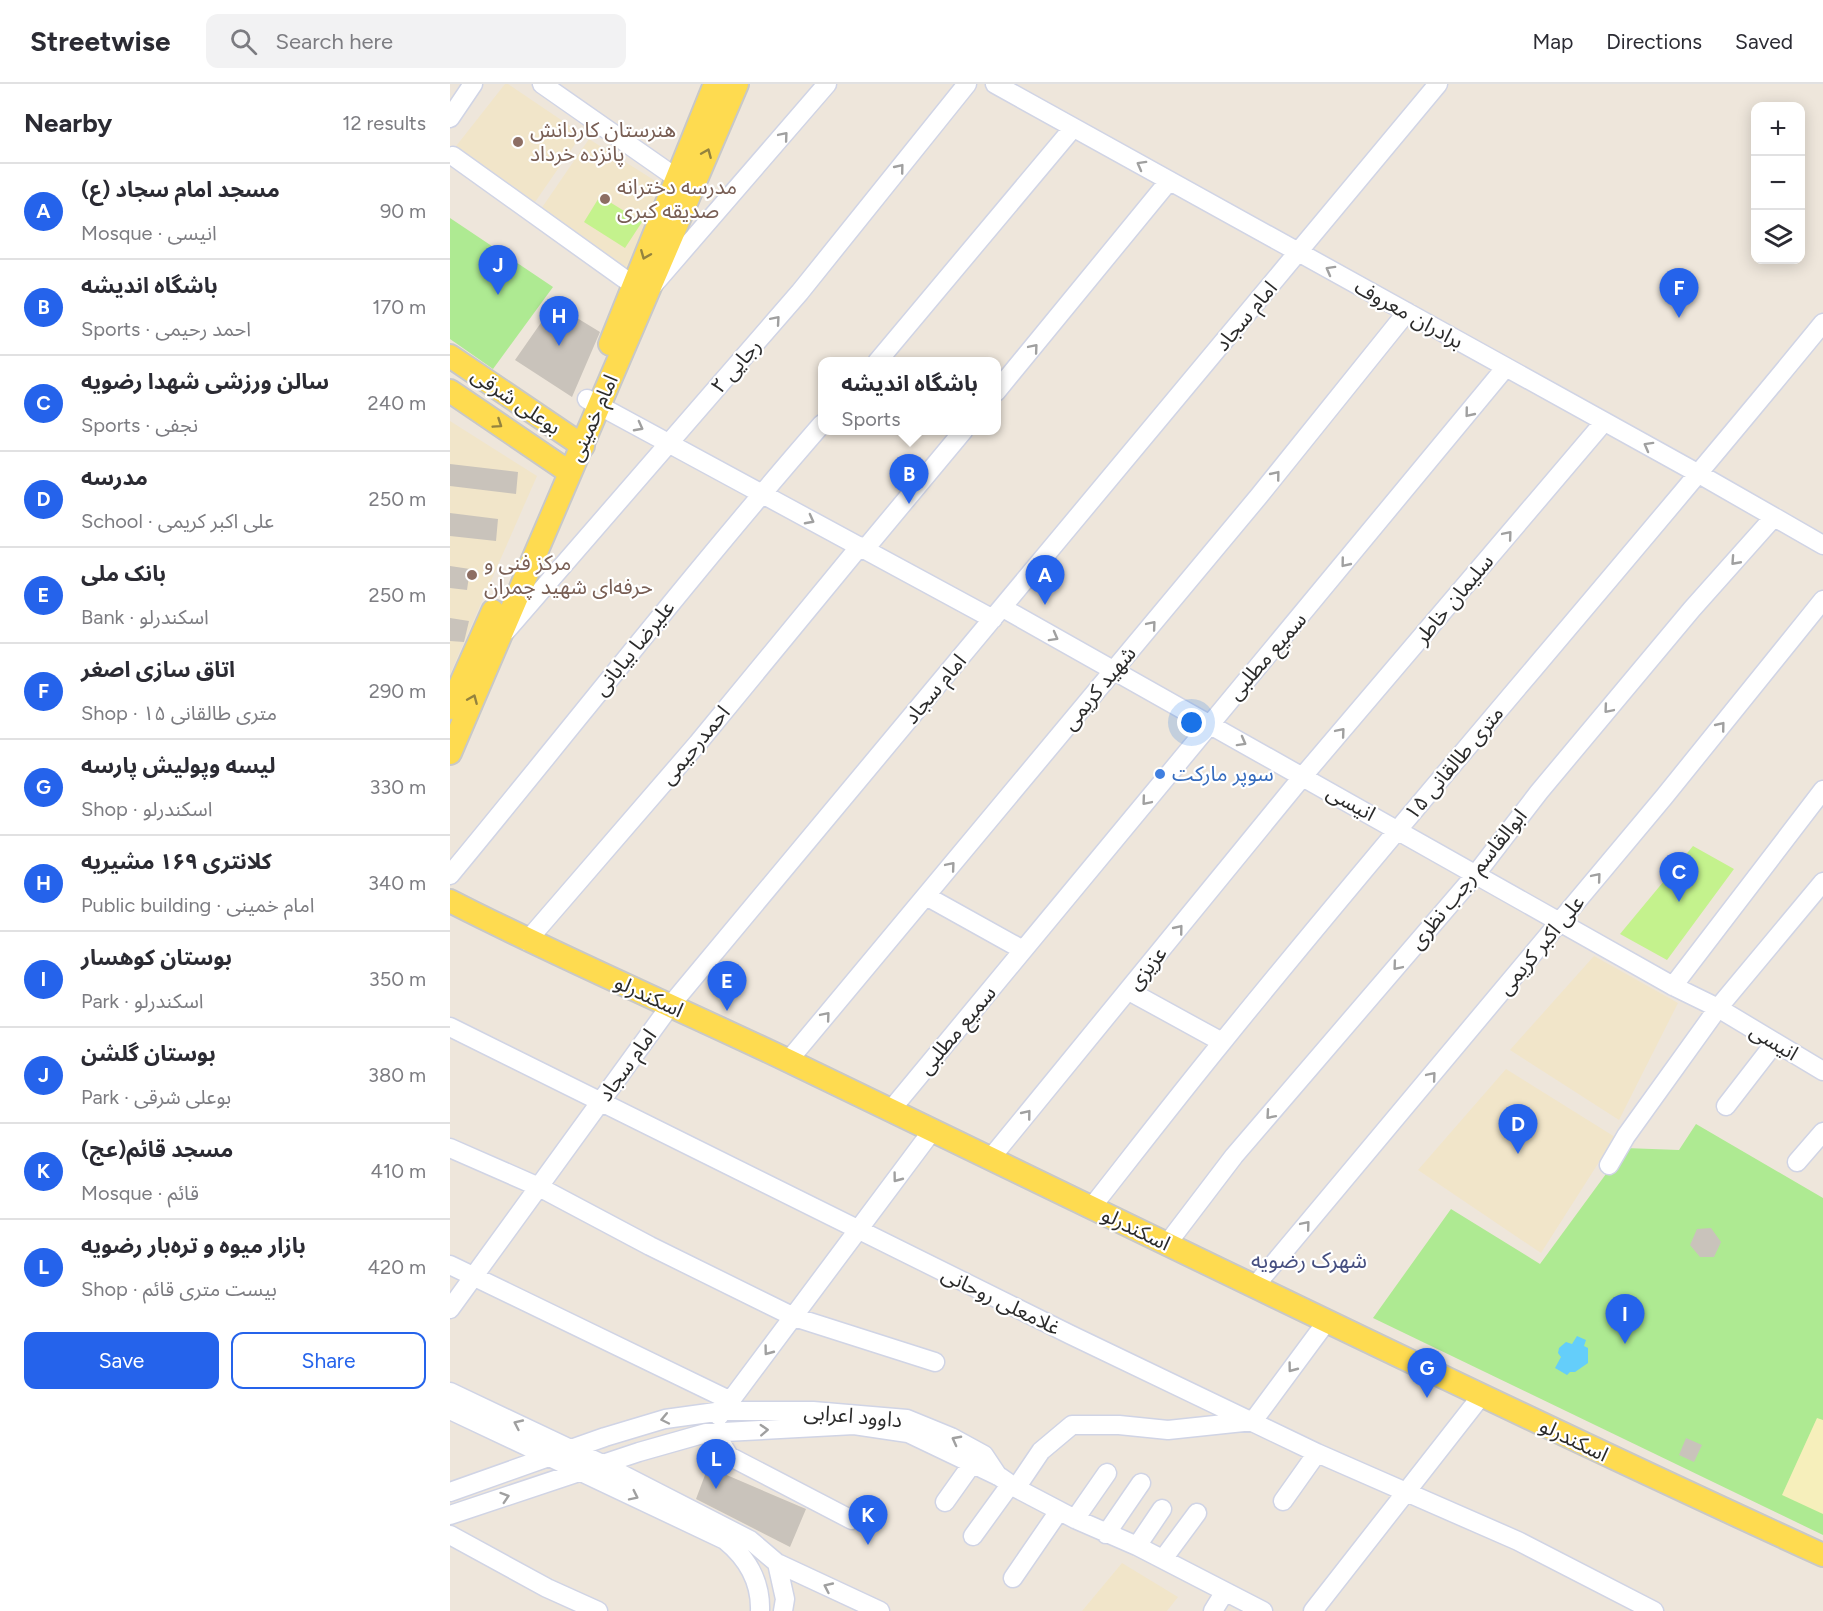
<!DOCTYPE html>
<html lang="en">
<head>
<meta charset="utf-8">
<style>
	body { margin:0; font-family:Figtree,"Noto Sans Arabic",sans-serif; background:#f2f2f3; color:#2b2b33 }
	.controls { position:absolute; right:18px; top:18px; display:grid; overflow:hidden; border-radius:12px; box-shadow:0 3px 15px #0003 }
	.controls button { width:54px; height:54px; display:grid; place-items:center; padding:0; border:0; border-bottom:2px solid #e1e1e2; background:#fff; color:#2b2b33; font:30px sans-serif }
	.you { position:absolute; left:742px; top:639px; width:21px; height:21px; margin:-15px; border:4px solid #fff; border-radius:50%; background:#1a73e8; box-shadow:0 0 0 9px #1a73e833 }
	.badge { display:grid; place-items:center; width:39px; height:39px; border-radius:50%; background:#2563eb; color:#fff; font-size:20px; font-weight:700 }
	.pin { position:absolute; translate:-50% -50px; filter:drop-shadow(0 2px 3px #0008) }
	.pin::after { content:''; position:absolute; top:32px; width:21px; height:18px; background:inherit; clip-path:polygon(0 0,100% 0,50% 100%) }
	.popup { position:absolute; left:368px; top:273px; width:183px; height:78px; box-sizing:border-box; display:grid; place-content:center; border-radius:12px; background:#fff; filter:drop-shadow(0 2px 4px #0005); font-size:20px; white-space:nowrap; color:#7c7c81 }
	.popup b { font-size:22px; color:#2b2b33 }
	.popup::after { content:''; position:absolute; left:50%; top:100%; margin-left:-12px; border:12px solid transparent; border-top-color:#fff }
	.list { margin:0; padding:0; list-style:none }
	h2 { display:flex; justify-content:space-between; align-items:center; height:78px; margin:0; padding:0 24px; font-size:26px }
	h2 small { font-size:20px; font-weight:400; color:#7c7c81 }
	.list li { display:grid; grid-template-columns:39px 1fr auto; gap:18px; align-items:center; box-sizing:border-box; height:96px; padding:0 24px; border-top:2px solid #e1e1e2 }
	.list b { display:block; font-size:22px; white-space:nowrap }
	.list p { margin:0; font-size:20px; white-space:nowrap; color:#7c7c81 }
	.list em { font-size:20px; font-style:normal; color:#7c7c81 }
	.actions { display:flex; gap:12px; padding:18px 24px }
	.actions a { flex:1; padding:14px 0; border:2px solid #2563eb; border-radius:12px; text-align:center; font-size:21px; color:#2563eb }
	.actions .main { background:#2563eb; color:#fff }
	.icon { flex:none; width:33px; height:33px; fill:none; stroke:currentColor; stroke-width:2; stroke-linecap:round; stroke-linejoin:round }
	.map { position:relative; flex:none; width:1373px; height:1527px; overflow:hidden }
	header { display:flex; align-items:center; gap:36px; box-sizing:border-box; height:84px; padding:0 30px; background:#fff; border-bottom:2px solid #e1e1e2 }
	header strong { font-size:28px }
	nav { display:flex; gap:33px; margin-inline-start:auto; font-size:21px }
	.search { width:420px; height:54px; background:#f2f2f3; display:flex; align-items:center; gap:15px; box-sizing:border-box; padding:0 21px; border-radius:12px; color:#7c7c81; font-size:22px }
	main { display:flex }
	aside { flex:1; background:#fff }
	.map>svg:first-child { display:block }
	.education { fill:#f1e5c9 }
	.green { fill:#aeea92 }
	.sand { fill:#f6efbb }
	.pitch { fill:#c4f28d }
	.water { fill:#64cefa }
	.building { fill:#c9c3bb }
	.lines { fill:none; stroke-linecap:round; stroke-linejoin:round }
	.minor-casing { stroke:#d0d4e5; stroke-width:21 }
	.major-casing { stroke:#c8c8c8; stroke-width:26 }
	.minor { stroke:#fff; stroke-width:18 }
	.major { stroke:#fedb50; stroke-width:22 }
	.oneway { stroke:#a0a0a0 }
	.oneway2 { stroke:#94833e }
	.education-dot { fill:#8d6e63; stroke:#fff; stroke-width:2 }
	.shop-dot { fill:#3f7fe0; stroke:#fff; stroke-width:2 }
	.labels { text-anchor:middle; stroke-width:4.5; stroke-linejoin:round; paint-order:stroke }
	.education-label { font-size:21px; fill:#785e54; stroke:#fff; text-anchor:start }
	.street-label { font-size:21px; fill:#2b2b2b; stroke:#fff }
	.shop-label { font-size:21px; fill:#366cbe; stroke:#fff; text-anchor:start }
	.neighbourhood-label { font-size:22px; fill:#464f80; stroke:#fff }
</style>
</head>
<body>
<header>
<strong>Streetwise</strong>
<div class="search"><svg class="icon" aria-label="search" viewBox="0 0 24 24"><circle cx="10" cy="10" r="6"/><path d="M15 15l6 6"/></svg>Search here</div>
<nav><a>Map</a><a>Directions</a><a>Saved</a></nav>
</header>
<main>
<aside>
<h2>Nearby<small>12 results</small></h2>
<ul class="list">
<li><span class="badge">A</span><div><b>مسجد امام سجاد (ع)</b><p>Mosque · انیسی</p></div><em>90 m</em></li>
<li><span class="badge">B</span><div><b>باشگاه اندیشه</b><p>Sports · احمد رحیمی</p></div><em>170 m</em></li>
<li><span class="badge">C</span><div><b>سالن ورزشی شهدا رضویه</b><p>Sports · نجفی</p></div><em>240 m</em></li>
<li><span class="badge">D</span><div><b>مدرسه</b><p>School · علی اکبر کریمی</p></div><em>250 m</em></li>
<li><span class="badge">E</span><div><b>بانک ملی</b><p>Bank · اسکندرلو</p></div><em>250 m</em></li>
<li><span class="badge">F</span><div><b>اتاق سازی اصغر</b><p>Shop · ۱۵ متری طالقانی</p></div><em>290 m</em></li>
<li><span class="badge">G</span><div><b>لیسه وپولیش پارسه</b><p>Shop · اسکندرلو</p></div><em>330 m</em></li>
<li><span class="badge">H</span><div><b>کلانتری ۱۶۹ مشیریه</b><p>Public building · امام خمینی</p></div><em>340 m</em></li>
<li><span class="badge">I</span><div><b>بوستان کوهسار</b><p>Park · اسکندرلو</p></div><em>350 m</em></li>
<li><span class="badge">J</span><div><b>بوستان گلشن</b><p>Park · بوعلی شرقی</p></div><em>380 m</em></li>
<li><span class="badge">K</span><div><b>مسجد قائم(عج)</b><p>Mosque · قائم</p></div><em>410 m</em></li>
<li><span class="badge">L</span><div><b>بازار میوه و تره‌بار رضویه</b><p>Shop · بیست متری قائم</p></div><em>420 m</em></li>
</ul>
<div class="actions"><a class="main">Save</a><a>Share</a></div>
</aside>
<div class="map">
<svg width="1373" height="1527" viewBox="0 0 1373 1527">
	<rect width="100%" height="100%" fill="#eee6db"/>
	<path class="education" d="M55 0H58L132 50 83 121 3 66Z
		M139 55 218 105 177 191 91 125Z
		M0 337 87 392 0 590Z
		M1144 872 1228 919 1169 1036 1060 966Z
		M1056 985 1165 1053 1091 1169 968 1086Z
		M672 1479 728 1513 717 1527H632Z"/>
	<path class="green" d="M0 134 103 203 43 285 0 255Z
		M1246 1040 1373 1114V1451L923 1234 1001 1125 1090 1180 1175 1064 1229 1066Z"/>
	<path class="sand" d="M1367 1334 1373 1336V1430L1332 1411Z"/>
	<path class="pitch" d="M150 112 192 138 175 164 134 138Z
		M1243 762 1284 785 1217 876 1170 850Z"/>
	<path class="water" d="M1127 1252 1136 1256 1134 1262 1138 1264V1279L1125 1288H1120L1117 1291 1105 1284 1111 1273 1108 1269 1109 1264 1116 1258 1122 1260Z"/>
	<path class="building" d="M104 220 150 248 122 313 65 276Z
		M0 380 68 388 66 410 0 402Z
		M0 429 48 435 46 457 0 452Z
		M0 482 20 485 17 506 0 504Z
		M0 534 19 537 14 558 0 557Z
		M1261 1144 1271 1158 1264 1173H1250L1240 1161 1247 1145Z
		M1236 1354 1252 1361 1244 1378 1229 1371Z
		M258 1383 356 1425 340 1463 246 1415Z"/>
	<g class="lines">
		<g class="minor-casing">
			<path id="minor" d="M92 0 238 102
				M545 0 1249 390 1373 461
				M0 34 23 0
				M3 72 183 201 199 206 377 0
				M427 278 623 44
				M546 308 719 97
				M137 315 543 535
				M415 465 514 346
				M553 524 1223 902 1268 924 1373 987
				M56 547 350 208 517 0
				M0 791C124 641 244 487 372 340
				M476 812 573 866
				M77 857 248 659 410 462
				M1223 902 1373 706
				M679 907 772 958
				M0 943 621 1251 867 1369 1068 1457 1204 1527
				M338 977 809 412 957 228
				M1276 1022 1324 960
				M440 1027 1056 283
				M0 1064 89 1103 200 1162 344 1233 485 1278
				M540 1075 853 692 1154 338
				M1347 1078 1373 1048
				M1159 1081 1176 1052 1268 924 1373 798
				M641 1124C685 1068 729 1011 774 956 970 714 1176 480 1373 239
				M717 1160 784 1072 1026 790 1089 708 1242 525 1324 433
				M0 1181 281 1317
				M805 1202 1214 713 1373 516
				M0 1225 220 922 988 0
				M0 1308 152 1380 300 1456 327 1479 430 1527
				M0 1326 275 1456C297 1474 311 1498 310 1527
				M269 1332 482 1047
				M265 1349 279 1372 402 1436
				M566 1404 591 1367 622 1341H669L718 1346 803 1337 877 1237
				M0 1408 155 1353 215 1335 273 1327H363L457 1335 501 1353 534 1371 548 1392
				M833 1417 867 1369
				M495 1418 522 1380
				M0 1431 189 1368 256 1349 404 1341 458 1349 550 1393 566 1404 625 1435 687 1462 813 1527
				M625 1435 657 1389
				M656 1450 691 1399
				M0 1451 97 1504 148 1527
				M523 1452 560 1401
				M687 1462 712 1425
				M713 1475 747 1429
				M327 1479 335 1515 333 1527
				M563 1494 609 1427
				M763 1527 774 1509
				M863 1527 1032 1311"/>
		</g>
		<g class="major-casing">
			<path id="major" d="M160 260 265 0
				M0 272 133 362
				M0 307 119 388
				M0 624 43 527
				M0 669 287 0
				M0 817C111 874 226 923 339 977 683 1143 1026 1312 1373 1471"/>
		</g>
		<use href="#minor" class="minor"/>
		<use href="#major" class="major"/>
	</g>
	<defs><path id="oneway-chevron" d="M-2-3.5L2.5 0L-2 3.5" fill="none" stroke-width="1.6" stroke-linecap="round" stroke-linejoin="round" transform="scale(1.5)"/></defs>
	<g class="oneway">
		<use href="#oneway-chevron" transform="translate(334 52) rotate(-50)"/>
		<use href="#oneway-chevron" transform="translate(691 81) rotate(-151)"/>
		<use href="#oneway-chevron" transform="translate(450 84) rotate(-51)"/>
		<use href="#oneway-chevron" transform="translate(880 186) rotate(-151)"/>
		<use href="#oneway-chevron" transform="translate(326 236) rotate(-49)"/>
		<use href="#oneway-chevron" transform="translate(584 264) rotate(-50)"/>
		<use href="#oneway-chevron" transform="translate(1019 329) rotate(129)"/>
		<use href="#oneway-chevron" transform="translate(189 343) rotate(28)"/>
		<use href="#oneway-chevron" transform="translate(1198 362) rotate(-151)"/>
		<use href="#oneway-chevron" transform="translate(826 391) rotate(-51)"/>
		<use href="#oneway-chevron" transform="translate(360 436) rotate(28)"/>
		<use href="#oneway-chevron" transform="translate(1058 451) rotate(-50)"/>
		<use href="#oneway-chevron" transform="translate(1285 477) rotate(132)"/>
		<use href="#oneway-chevron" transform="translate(895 479) rotate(129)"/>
		<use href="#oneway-chevron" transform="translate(702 541) rotate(-50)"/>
		<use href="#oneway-chevron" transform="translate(604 553) rotate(29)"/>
		<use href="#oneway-chevron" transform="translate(1158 625) rotate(130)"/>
		<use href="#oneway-chevron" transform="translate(1271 642) rotate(-51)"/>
		<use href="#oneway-chevron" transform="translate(891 648) rotate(-50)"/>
		<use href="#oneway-chevron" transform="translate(792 658) rotate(29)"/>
		<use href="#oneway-chevron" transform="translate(696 717) rotate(130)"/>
		<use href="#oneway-chevron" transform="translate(501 782) rotate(-50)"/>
		<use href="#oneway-chevron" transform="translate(1147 793) rotate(-50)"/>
		<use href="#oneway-chevron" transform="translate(729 845) rotate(-51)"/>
		<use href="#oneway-chevron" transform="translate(947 882) rotate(130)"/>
		<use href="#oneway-chevron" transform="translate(376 932) rotate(-50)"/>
		<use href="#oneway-chevron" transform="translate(982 992) rotate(-50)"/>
		<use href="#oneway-chevron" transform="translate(577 1030) rotate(-51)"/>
		<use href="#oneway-chevron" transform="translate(820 1031) rotate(131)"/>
		<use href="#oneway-chevron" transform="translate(447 1094) rotate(127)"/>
		<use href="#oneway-chevron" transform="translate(856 1141) rotate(-50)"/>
		<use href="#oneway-chevron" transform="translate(318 1267) rotate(127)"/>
		<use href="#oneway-chevron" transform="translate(842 1284) rotate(127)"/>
		<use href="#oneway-chevron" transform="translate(215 1335) rotate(168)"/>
		<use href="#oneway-chevron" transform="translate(68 1340) rotate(-155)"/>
		<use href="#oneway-chevron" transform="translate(314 1346) rotate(-3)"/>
		<use href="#oneway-chevron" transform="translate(506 1356) rotate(-152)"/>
		<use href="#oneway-chevron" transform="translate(184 1412) rotate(26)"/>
		<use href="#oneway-chevron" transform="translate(55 1413) rotate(-18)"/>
		<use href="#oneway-chevron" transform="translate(378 1503) rotate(-155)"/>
	</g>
	<g class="oneway2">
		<use href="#oneway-chevron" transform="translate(257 69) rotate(-67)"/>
		<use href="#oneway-chevron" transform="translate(195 171) rotate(112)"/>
		<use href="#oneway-chevron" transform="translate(48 340) rotate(34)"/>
		<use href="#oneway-chevron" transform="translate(23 615) rotate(-67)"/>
	</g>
	<g class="education-dot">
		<circle cx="68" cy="58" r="6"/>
		<circle cx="155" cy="115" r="6"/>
		<circle cx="22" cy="491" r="6"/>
	</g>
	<circle class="shop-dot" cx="710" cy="690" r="6"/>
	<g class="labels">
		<g class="education-label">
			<text x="80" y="53">هنرستان کاردانش<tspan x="80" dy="24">پانزده خرداد</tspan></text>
			<text x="167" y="110">مدرسه دخترانه<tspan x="167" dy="24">صدیقه کبری</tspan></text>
			<text x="34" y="486">مرکز فنی و<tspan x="34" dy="24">حرفه‌ای شهید چمران</tspan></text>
		</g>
		<g class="street-label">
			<text transform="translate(959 230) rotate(29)" y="7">برادران معروف</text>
			<text transform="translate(796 232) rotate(-50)" y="7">امام سجاد</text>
			<text transform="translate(286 282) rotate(-49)" y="7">رجایی ۲</text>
			<text transform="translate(66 317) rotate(34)" y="7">بوعلی شرقی</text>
			<text transform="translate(143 334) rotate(-66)" y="7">امام خمینی</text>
			<text transform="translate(1004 515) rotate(-50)" y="7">سلیمان خاطر</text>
			<text transform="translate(184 564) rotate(-51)" y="7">علیرضا بیابانی</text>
			<text transform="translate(817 572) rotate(-49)" y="7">سمیع مطلبی</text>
			<text transform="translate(649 604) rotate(-50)" y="7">شهید کریمی</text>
			<text transform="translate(485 605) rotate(-50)" y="7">امام سجاد</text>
			<text transform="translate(245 661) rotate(-50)" y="7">احمدرحیمی</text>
			<text transform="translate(1004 679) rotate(-50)" y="7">۱۵ متری طالقانی</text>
			<text transform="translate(901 719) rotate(29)" y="7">انیسی</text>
			<text transform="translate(1018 795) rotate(-51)" y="7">ابوالقاسم رجب نظری</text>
			<text transform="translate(1091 861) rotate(-50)" y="7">علی اکبر کریمی</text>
			<text transform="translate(697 884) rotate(-51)" y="7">عزیزی</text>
			<text transform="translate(199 912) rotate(25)" y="7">اسکندرلو</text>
			<text transform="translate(507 946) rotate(-50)" y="7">سمیع مطلبی</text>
			<text transform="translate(1324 958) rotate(31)" y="7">انیسی</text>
			<text transform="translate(177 981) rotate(-54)" y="7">امام سجاد</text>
			<text transform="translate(686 1145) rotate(26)" y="7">اسکندرلو</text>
			<text transform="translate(551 1217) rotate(26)" y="7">غلامعلی روحانی</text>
			<text transform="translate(403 1332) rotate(5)" y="7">داوود اعرابی</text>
			<text transform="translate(1124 1356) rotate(26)" y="7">اسکندرلو</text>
		</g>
		<g class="shop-label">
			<text x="722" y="697">سوپر مارکت</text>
		</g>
		<g class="neighbourhood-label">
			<text x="859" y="1184">شهرک رضویه</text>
		</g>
	</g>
</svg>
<div class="controls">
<button>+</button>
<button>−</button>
<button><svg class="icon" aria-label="layers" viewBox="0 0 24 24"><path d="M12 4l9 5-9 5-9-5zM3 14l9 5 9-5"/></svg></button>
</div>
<div class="you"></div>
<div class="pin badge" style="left:595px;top:521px">A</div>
<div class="pin badge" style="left:459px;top:420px">B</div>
<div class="popup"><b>باشگاه اندیشه</b>Sports</div>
<div class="pin badge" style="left:1229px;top:818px">C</div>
<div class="pin badge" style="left:1068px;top:1070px">D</div>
<div class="pin badge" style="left:277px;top:927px">E</div>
<div class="pin badge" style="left:1229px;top:234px">F</div>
<div class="pin badge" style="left:977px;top:1314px">G</div>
<div class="pin badge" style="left:109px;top:262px">H</div>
<div class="pin badge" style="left:1175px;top:1260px">I</div>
<div class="pin badge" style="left:48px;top:211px">J</div>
<div class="pin badge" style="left:418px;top:1461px">K</div>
<div class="pin badge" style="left:266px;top:1405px">L</div>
</div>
</main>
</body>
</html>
